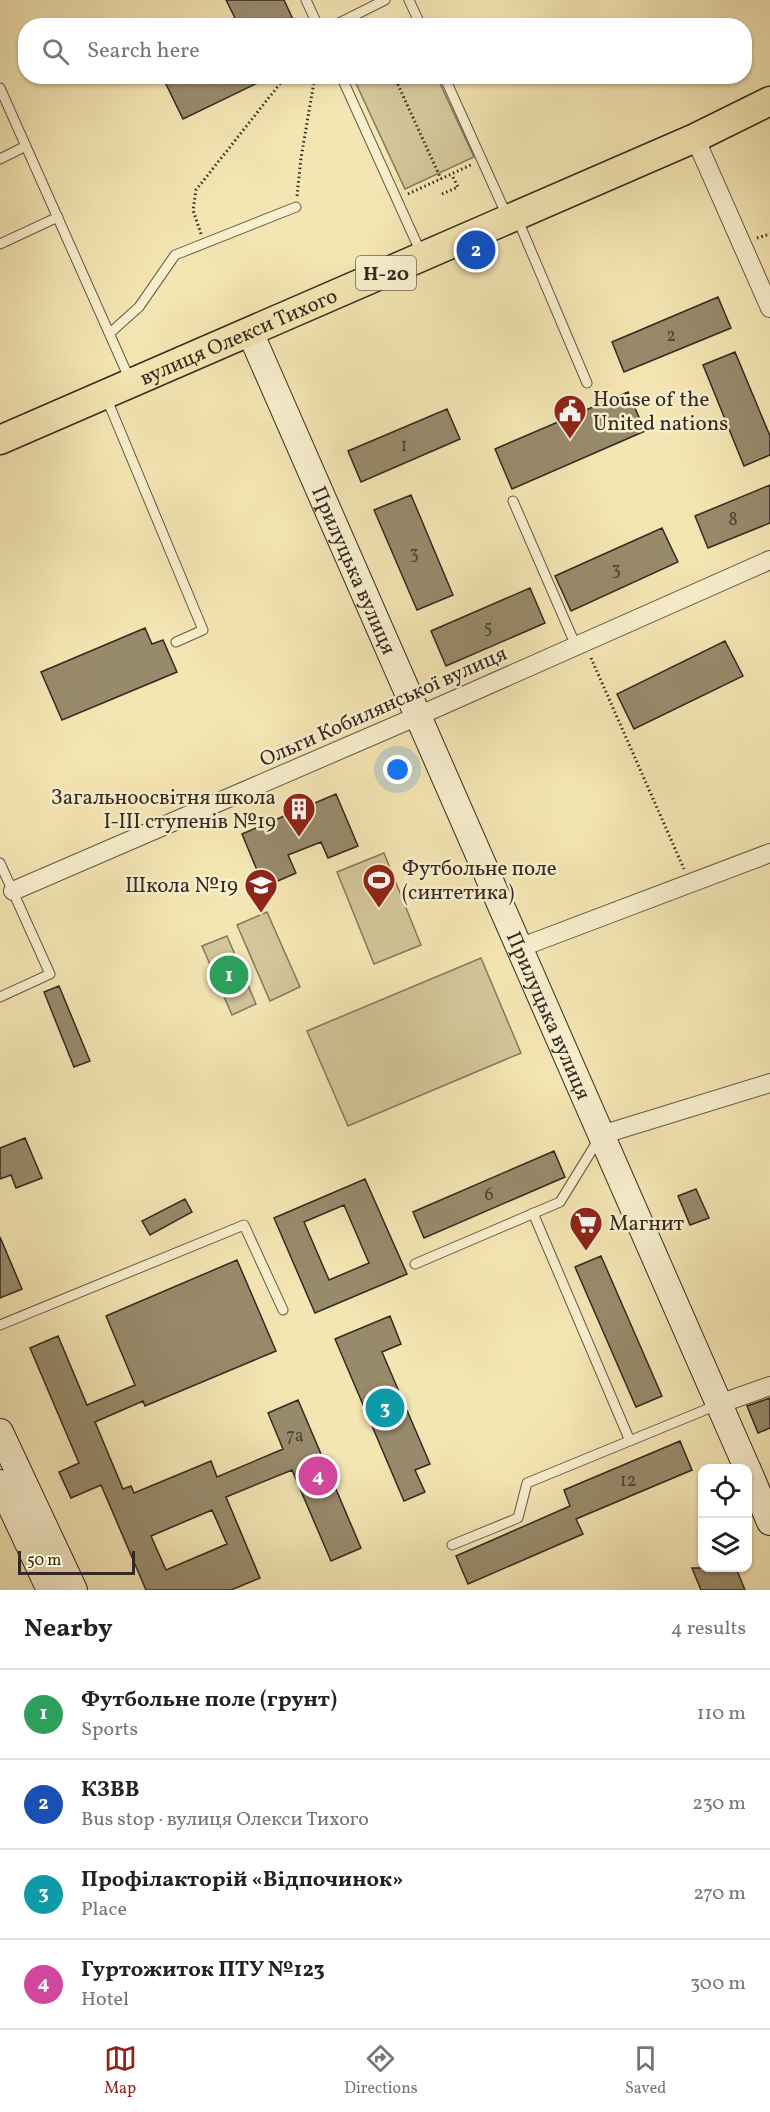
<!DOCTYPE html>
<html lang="en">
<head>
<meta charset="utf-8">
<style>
	body { margin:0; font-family:Vollkorn,serif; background:#f2f2f2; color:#222 }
	.controls { position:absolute; right:18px; bottom:18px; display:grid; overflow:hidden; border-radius:12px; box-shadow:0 2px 4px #0004 }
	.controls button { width:54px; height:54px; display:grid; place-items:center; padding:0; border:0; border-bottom:2px solid #e0e0e0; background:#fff; color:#222; font:30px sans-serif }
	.scale { position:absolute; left:18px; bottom:15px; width:117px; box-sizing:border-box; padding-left:6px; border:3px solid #342920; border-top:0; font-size:16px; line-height:21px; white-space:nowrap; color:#342920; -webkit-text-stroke:4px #f8efce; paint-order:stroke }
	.you { position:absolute; left:398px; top:770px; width:21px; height:21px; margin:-15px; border:4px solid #fff; border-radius:50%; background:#1a73e8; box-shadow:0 0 0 9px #1a73e833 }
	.badge { display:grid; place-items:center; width:39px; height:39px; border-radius:50%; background:#8f2418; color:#fff; font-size:20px; font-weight:700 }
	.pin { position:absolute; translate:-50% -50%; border:3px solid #fff; box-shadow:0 2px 6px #0006 }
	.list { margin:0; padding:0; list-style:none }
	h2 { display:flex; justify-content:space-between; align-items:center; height:78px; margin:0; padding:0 24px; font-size:26px }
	h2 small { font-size:20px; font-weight:400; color:#767676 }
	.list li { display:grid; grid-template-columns:39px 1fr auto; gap:18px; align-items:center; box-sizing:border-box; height:90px; padding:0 24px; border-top:2px solid #e0e0e0 }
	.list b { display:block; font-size:22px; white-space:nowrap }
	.list p { margin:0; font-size:20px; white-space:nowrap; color:#767676 }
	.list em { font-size:20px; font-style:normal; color:#767676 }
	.icon { flex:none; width:33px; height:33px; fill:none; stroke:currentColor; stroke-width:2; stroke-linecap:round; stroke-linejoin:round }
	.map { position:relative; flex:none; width:770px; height:1590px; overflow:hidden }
	.search { position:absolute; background:#fff; box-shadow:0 2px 4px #0004; left:18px; right:18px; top:18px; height:66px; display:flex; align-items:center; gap:15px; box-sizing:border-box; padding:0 21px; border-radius:24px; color:#767676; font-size:22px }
	.sheet { height:438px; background:#fff }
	nav { display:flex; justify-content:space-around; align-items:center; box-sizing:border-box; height:84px; border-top:2px solid #e0e0e0; background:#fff; font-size:16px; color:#767676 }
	nav a { display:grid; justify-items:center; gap:3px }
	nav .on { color:#8f2418 }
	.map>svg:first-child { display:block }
	.green { fill:#d3c69a; stroke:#84785d; stroke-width:1.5 }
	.building { fill:#988b6c; stroke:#342920; stroke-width:1.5; fill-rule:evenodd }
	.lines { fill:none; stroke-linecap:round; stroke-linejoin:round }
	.lane-casing { stroke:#645845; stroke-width:11 }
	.street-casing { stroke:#645845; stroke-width:20 }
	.secondary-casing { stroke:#342920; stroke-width:28 }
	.primary-casing { stroke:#342920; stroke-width:31 }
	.path { stroke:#342920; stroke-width:3; stroke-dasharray:1.5 3; stroke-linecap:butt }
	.lane { stroke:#f8efce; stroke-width:9 }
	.street { stroke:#f8efce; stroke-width:18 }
	.secondary { stroke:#f8efce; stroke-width:26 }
	.primary { stroke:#f4e6b3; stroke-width:28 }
	.labels { text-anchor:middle; stroke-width:5; stroke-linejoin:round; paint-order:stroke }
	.number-label { font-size:18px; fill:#4d4233 }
	.shield { fill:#f8efce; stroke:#6f6454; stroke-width:1.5 }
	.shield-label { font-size:20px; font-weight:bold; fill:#342920 }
	.street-label { font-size:21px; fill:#342920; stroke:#f8efce }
	.poi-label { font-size:21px; fill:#342920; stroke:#f8efce; text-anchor:start }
</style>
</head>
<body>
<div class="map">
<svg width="770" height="1590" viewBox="0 0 770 1590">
	<rect width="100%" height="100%" fill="#f4e6b3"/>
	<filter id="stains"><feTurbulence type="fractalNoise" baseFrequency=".00333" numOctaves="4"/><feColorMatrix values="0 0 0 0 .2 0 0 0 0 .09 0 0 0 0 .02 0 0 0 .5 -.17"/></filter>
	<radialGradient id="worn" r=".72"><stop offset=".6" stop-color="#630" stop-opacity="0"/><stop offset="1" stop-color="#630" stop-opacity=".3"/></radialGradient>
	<path class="green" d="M353 77H437L474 157 405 189Z
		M384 853 421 945 374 964 337 872Z
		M267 912 300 987 270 1001 237 925Z
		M227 936 256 1004 232 1015 202 946Z
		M481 958 521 1053 348 1126 307 1031Z"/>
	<path class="building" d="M226 0H284L296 26H239Z
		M172 76H272L183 119 164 80Z
		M718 297 731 328 624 372 612 342Z
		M735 352 770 436V455L744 466 703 365Z
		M628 392 645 431 512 489 495 449Z
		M447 409 460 439 361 482 348 451Z
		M770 485V523L708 548 695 516Z
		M411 495 453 595 417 610 374 510Z
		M662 528 678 562 571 611 555 576Z
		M530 588 545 623 446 666 431 631Z
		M145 628 152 644 163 640 177 672 62 720 41 672Z
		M725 641 743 676 634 729 617 694Z
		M336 794 358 846 328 858 321 842 288 855 296 873 264 887 242 834Z
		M59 986 90 1061 74 1067 44 992Z
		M25 1138 42 1178 16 1188 11 1175 0 1179V1148Z
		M554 1151 565 1177 424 1238 413 1212Z
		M365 1179 407 1274 315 1313 274 1218ZM344 1205 369 1263 329 1280 304 1222Z
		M696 1189 709 1218 690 1225 678 1196Z
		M185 1199 192 1212 150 1235 142 1221Z
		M0 1237 22 1289 0 1298Z
		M601 1256 662 1396 636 1407 575 1267Z
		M237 1260 276 1351 145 1406 143 1401 95 1422 123 1489 131 1486 134 1493 211 1461 217 1477 283 1449 268 1413 298 1400 361 1548 331 1561 292 1470 226 1497 260 1578 231 1590H146L101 1485 71 1498 59 1472 79 1463 30 1348 58 1336 87 1405 135 1385 106 1316ZM212 1510 227 1544 166 1570 151 1536Z
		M390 1316 401 1344 382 1352 430 1464 415 1470 425 1492 404 1501 335 1339Z
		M770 1398V1428L758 1433 747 1406Z
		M680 1441 692 1470 576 1519 583 1534 468 1584 456 1556 570 1506 564 1490Z
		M692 1568H736L745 1590H701Z"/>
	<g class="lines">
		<g class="lane-casing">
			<path id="lane" d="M306 0 318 26
				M409 0 421 26
				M333 26 385 0
				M341 76 422 255
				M444 76 507 216
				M0 88 130 380
				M0 159 26 146
				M517 218 587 383
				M0 244 58 217
				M110 333 139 307 175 255 296 207
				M106 397 203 630 176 642
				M513 501 576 646
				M0 863 50 974 0 997
				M533 1213 630 1441
				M415 1264 560 1202 600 1137
				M0 1325 244 1225 283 1310
				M452 1545 518 1518 527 1483 717 1405"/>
		</g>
		<g class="street-casing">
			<path id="street" d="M695 138 770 308
				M13 891 418 716 770 560
				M519 948 770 853
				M601 1135 770 1083
				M719 1404 770 1386"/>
		</g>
		<g class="secondary-casing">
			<g id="secondary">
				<path id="s1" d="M250 332 747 1468"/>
				<path d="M0 1432 74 1590"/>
				<path d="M748 1470 770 1522"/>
				<path d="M0 1483 50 1590"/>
			</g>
		</g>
		<g class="primary-casing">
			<g id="primary">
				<path id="s2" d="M0 440 695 138 770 101"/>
			</g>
		</g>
		<path class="path" d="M394 76 441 179
			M408 194 473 164
			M442 194 458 187 452 175
			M297 196 301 158 315 76
			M201 234 193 210 196 190 286 76
			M757 238 770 234
			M474 269 494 261
			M591 658 684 869"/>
		<use href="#lane" class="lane"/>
		<use href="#street" class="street"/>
		<use href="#secondary" class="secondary"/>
		<use href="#primary" class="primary"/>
	</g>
	<defs>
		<g id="civic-pin" transform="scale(1.725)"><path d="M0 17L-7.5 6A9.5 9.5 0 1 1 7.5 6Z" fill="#8f2418" stroke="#f8efce"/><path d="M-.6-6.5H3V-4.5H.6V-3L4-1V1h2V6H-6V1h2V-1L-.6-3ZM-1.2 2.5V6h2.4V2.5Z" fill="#fff"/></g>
		<g id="building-pin" transform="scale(1.725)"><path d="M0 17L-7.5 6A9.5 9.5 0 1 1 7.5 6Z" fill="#8f2418" stroke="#f8efce"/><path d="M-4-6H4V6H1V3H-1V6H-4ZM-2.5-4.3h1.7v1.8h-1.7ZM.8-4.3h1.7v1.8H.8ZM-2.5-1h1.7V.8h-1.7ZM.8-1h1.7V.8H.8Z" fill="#fff"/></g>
		<g id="stadium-pin" transform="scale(1.725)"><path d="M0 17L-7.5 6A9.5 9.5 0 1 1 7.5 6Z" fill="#8f2418" stroke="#f8efce"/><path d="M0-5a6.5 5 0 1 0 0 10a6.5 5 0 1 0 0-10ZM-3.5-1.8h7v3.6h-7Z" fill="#fff"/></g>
		<g id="school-pin" transform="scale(1.725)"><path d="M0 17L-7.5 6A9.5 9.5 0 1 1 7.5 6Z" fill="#8f2418" stroke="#f8efce"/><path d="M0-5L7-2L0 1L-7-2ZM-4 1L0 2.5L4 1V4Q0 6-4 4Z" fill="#fff"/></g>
		<g id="supermarket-pin" transform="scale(1.725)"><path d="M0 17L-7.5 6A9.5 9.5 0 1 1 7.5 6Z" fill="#8f2418" stroke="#f8efce"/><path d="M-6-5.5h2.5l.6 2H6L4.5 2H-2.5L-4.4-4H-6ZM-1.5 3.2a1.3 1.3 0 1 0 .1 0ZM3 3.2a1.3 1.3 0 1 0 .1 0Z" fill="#fff"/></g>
	</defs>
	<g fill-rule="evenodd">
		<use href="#civic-pin" x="570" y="411"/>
		<use href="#building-pin" x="299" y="809"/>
		<use href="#stadium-pin" x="379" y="880"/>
		<use href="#school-pin" x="261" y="885"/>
		<use href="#supermarket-pin" x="586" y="1223"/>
	</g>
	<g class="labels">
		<g class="number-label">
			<text x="671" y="341">2</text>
			<text x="404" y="451">1</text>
			<text x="733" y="525">8</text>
			<text x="414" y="559">3</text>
			<text x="616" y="575">3</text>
			<text x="488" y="633">5</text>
			<text x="489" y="1200">6</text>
			<text x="295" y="1441">7а</text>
			<text x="628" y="1486">12</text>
		</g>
		<rect class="shield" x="356" y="256" width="60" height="34" rx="4.5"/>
		<g class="shield-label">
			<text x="386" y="280">Н-20</text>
		</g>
		<g class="street-label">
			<text dy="7" stroke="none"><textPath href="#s2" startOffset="260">вулиця Олекси Тихого</textPath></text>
			<text dy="7" stroke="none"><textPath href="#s1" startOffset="260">Прилуцька вулиця</textPath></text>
			<text transform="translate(383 706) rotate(-24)" y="7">Ольги Кобилянської вулиця</text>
			<text dy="7" stroke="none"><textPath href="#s1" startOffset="746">Прилуцька вулиця</textPath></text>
		</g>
		<g class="poi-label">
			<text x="593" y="406">House of the<tspan x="593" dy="24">United nations</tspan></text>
			<text x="276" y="804" text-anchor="end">Загальноосвітня школа<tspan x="276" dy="24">І-ІІІ ступенів №19</tspan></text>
			<text x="402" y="875">Футбольне поле<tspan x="402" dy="24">(синтетика)</tspan></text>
			<text x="238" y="892" text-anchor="end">Школа №19</text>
			<text x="609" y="1230">Магнит</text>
		</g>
	</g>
	<rect width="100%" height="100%" filter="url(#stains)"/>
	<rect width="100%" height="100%" fill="url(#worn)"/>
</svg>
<div class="controls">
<button><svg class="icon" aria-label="locate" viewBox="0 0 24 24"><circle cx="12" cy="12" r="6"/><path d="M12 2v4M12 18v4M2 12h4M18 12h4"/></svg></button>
<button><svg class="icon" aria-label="layers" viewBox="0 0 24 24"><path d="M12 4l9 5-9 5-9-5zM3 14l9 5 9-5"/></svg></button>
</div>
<div class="scale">50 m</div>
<div class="you"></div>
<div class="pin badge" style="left:229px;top:975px;background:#2e9e5b">1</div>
<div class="pin badge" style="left:476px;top:250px;background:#1a4fb4">2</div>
<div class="pin badge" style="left:385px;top:1408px;background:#0f9aa8">3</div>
<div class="pin badge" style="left:318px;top:1476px;background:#d1479c">4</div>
<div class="search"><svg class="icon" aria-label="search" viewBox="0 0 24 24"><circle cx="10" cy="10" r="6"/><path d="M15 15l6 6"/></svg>Search here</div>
</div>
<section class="sheet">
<h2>Nearby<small>4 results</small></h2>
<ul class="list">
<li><span class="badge" style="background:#2e9e5b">1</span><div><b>Футбольне поле (грунт)</b><p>Sports</p></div><em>110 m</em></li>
<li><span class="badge" style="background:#1a4fb4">2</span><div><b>КЗВВ</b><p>Bus stop · вулиця Олекси Тихого</p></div><em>230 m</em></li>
<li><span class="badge" style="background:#0f9aa8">3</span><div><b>Профілакторій «Відпочинок»</b><p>Place</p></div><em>270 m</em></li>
<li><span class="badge" style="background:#d1479c">4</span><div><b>Гуртожиток ПТУ №123</b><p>Hotel</p></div><em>300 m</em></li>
</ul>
</section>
<nav>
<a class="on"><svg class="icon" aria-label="map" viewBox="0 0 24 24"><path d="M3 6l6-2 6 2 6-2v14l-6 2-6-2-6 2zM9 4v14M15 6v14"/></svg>Map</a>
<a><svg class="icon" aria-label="directions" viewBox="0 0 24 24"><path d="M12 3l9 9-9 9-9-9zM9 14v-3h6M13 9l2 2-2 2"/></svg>Directions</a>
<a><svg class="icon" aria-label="saved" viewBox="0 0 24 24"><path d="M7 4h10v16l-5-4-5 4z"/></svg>Saved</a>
</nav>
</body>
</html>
